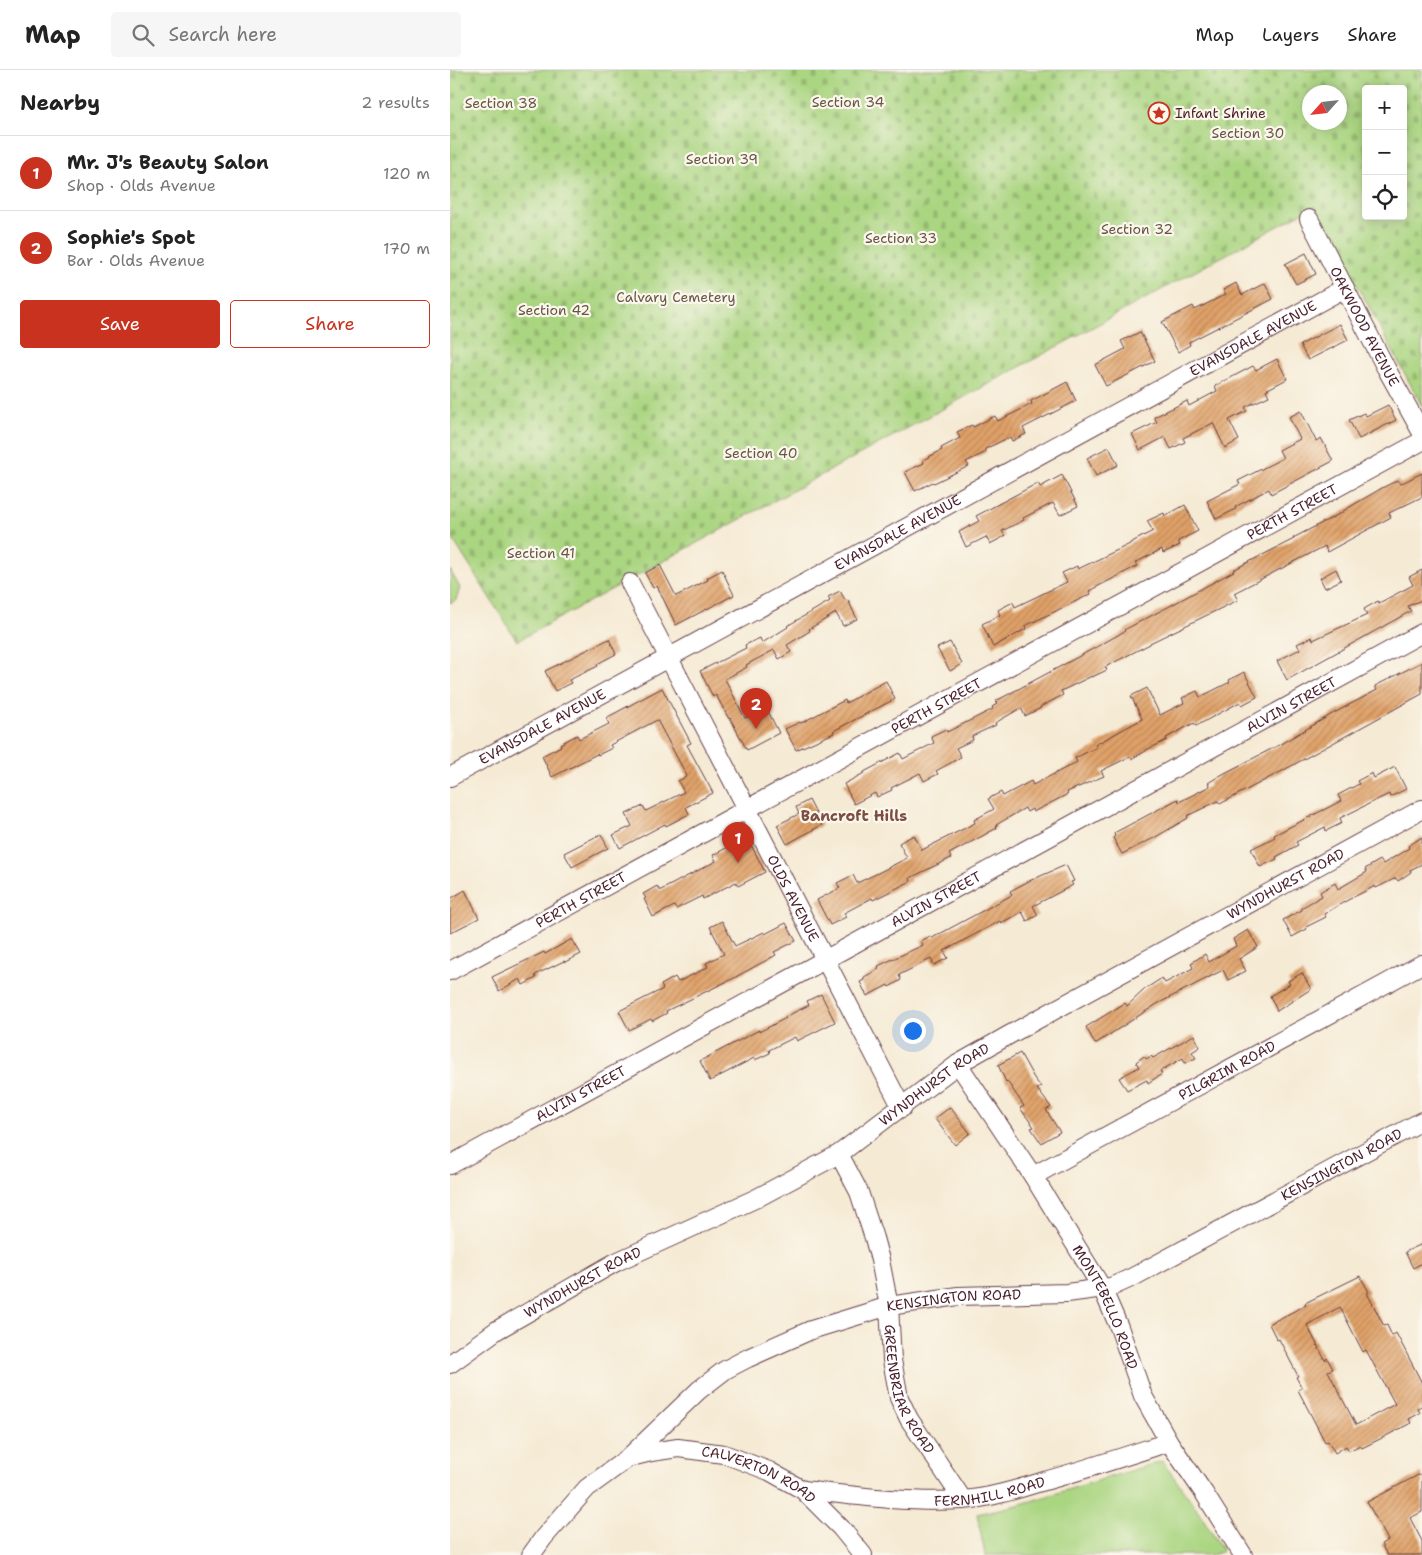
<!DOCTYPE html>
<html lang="en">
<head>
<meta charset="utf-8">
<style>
	body { margin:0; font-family:"Shantell Sans",sans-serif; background:#f6f6f6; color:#222 }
	.controls { position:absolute; right:15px; top:15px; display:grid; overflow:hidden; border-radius:5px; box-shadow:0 2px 12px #0003 }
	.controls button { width:45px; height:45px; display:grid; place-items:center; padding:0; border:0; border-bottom:1px solid #e0e0e0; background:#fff; color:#222; font:25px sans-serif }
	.compass { position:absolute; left:852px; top:15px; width:45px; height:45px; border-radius:50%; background:#fff; box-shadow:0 2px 12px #0003; rotate:243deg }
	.you { position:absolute; left:462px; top:960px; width:18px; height:18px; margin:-12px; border:4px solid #fff; border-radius:50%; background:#1a73e8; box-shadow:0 0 0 8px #1a73e833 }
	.badge { display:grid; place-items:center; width:32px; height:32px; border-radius:50%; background:#c8321e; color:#fff; font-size:16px; font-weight:700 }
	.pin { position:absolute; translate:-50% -41px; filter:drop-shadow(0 1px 2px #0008) }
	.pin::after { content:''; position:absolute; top:26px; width:18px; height:15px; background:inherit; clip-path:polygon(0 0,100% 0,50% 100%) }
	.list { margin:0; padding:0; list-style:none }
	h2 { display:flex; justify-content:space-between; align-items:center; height:65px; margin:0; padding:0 20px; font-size:21px }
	h2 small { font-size:16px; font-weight:400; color:#767676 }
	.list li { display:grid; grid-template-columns:32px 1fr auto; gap:15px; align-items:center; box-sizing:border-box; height:75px; padding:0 20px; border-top:1px solid #e0e0e0 }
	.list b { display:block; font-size:19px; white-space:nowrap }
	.list p { margin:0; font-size:16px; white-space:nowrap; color:#767676 }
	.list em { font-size:16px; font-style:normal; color:#767676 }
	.actions { display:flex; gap:10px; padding:15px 20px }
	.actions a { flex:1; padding:11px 0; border:1px solid #c8321e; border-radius:5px; text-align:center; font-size:18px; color:#c8321e }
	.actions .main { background:#c8321e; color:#fff }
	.icon { flex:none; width:28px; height:28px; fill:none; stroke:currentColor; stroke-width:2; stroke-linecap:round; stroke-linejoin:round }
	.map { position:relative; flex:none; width:972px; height:1485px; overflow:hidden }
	header { display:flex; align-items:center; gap:30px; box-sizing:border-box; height:70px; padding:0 25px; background:#fff; border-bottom:1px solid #e0e0e0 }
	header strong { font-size:24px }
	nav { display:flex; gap:28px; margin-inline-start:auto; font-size:18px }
	.search { width:350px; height:45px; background:#f6f6f6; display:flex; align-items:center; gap:12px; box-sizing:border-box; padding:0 18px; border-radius:5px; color:#767676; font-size:19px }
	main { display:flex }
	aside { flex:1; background:#fff }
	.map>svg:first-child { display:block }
	.grass { fill:#aad581; stroke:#7a7a56 }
	.cemetery { fill:url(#cemetery-stones); stroke:#7a7a56; fill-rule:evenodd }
	.building { fill:url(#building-hatch); fill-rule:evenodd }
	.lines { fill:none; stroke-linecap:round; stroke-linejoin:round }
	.minor-casing { stroke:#643d44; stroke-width:20 }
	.minor { stroke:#fff; stroke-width:18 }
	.labels { text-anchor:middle; stroke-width:4.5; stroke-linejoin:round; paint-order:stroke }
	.park-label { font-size:14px; fill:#675645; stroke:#fbf7ec }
	.poi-label { font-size:14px; fill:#4a1f2b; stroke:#fbf7ec; text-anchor:start }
	.street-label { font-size:14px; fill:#4a1f2b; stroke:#fbf7ec }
	.neighbourhood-label { font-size:15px; font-weight:bold; fill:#7e4d41; stroke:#fbf7ec }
</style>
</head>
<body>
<header>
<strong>Map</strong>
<div class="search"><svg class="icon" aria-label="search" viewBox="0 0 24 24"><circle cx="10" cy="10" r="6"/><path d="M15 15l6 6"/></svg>Search here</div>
<nav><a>Map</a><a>Layers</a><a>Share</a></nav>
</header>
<main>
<aside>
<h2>Nearby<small>2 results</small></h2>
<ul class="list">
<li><span class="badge">1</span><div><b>Mr. J's Beauty Salon</b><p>Shop · Olds Avenue</p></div><em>120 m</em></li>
<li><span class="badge">2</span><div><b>Sophie's Spot</b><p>Bar · Olds Avenue</p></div><em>170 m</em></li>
</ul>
<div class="actions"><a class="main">Save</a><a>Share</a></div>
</aside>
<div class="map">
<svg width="972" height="1485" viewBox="0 0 972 1485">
	<defs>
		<pattern id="cemetery-stones" width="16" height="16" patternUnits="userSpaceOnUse" patternTransform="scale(1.25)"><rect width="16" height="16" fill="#aad581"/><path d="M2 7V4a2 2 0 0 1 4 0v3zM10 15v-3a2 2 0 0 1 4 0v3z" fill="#94b670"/></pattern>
		<pattern id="building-hatch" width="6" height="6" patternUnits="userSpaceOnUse" patternTransform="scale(1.25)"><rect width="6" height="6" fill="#e0a269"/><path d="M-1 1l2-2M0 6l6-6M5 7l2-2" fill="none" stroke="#b88357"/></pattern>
	</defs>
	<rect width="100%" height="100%" fill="#fbf7ec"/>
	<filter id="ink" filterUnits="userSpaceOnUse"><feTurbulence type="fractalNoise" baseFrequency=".02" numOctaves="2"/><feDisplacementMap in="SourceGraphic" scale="10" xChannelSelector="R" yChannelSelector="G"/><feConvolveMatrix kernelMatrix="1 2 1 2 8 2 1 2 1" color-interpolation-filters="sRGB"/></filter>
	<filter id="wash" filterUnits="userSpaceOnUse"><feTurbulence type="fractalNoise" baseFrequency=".0096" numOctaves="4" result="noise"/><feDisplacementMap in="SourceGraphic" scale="20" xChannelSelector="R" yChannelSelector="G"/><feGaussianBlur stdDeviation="1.12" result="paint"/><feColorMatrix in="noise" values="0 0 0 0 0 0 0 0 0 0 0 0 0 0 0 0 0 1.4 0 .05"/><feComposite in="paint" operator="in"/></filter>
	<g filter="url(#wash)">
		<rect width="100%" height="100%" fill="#f5ead4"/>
		<path class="grass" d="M0 500 10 518 6 530 0 533Z
			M712 1391 745 1436 772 1479 771 1482 762 1485H535L527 1444 568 1435Z"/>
		<path class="cemetery" d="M0 0H972V336L865 136 67 571 0 465ZM916 19H953V146H916ZM859 22H889V52H859Z"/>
		<g id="blocks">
			<path class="building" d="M856 183 866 204 846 214 835 194Z
				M786 213 792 225 815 213 823 229 739 272 740 275 728 282 712 252 743 236 745 240 776 224 773 220Z
				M890 254 898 270 858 290 850 275Z
				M690 262 705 291 656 316 645 295 675 279 671 271Z
				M827 289 837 309 816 320 819 326 795 337 797 341 779 350 789 370 775 378 763 353 733 368 735 372 721 379 715 367 690 380 682 364 707 352 704 347 737 331 739 336 767 321 765 316 803 296 806 300Z
				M617 312 626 331 573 358 576 364 562 371 560 367 535 379 536 382 516 392 519 396 484 413 483 412 465 421 455 402 474 393 473 390 492 380 491 378 510 368 507 362 522 355 523 357 545 346 548 351 582 334 581 331Z
				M938 335 946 350 909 369 899 350 914 343 916 346Z
				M851 341 866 371 871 368 883 391 821 424 819 419 785 437 786 439 766 449 757 431 790 414 788 411 833 388 829 380 850 369 839 347Z
				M659 377 668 395 646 406 637 388Z
				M972 403V427L939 443 941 447 877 482 875 476 784 523 788 530 700 573V574L655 597 657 600 642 607V606L611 621 613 625 590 637 591 638 575 646 571 638 545 653 546 655 522 666 523 670 506 678 511 687 486 701 488 704 474 711 470 703 441 718 442 720 427 727 425 723 404 734 394 714 414 703V702L450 683 453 689 484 673 481 666 496 659 497 662 543 639 542 637 547 634 546 631 652 574 675 561 674 560 718 537 784 501 783 500 844 469 843 468 893 442V441L932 418 948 410 950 414Z
				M612 405 628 436 610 445 603 433 573 448 574 450 552 461 555 466 540 474 536 467 516 477 509 462 529 451 526 446 588 413 590 417Z
				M735 435 748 461 728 471 730 475 713 483 712 479 685 493 687 496 639 521 641 524 575 556 576 559 543 577 532 554 550 545 548 540 563 532 565 537 617 512 612 503 627 496 628 499 680 474V473L703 461 697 451 714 443 715 446Z
				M210 495 226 526 258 510 257 508 272 500 284 525 226 555 207 516 203 518 195 503Z
				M886 499 891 510 875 518 870 508Z
				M972 500V532L971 530 958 536 961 541 837 610 827 591 850 579 847 574 862 567 863 570 917 545 914 539 928 531 929 533 963 515 959 507Z
				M390 521 394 528 396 531 398 530 407 549 393 556 386 543 359 559 360 561 337 575 341 582 329 589 324 580 296 595 297 597 275 609 295 648 316 637 329 663 297 680 280 648 279 649 266 625 263 627 250 601 296 578 295 575 310 568 312 573 338 557 337 556 380 531 378 527Z
				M159 569 166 584 147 594 148 596 119 610 121 613 105 621 95 601Z
				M500 572 512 594 500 601 487 578Z
				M972 592V624L834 700 770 734 768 731 737 746 738 748 704 768 672 784 663 768 665 766 664 763 728 729 729 732 760 716 758 713 771 705 827 676 884 643 927 620 925 616Z
				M794 602 807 627 792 635 790 632 746 656 744 653 716 668 717 670 696 680V681L681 689 679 687 651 701 654 706 617 722 618 724 583 742 582 739 577 742 575 738 546 755 547 758 499 784 501 788 460 808 461 811 423 830 422 828 394 843 396 847 380 855 367 830 390 818 387 813 403 805 407 813 428 803 457 788 449 773 464 765 472 780 525 753 524 750 544 739 538 729 551 722 553 726 581 711 583 715 627 692 625 688 647 677 645 675 692 649 681 626 697 618 710 645 734 633 732 628 747 621 750 627 780 612 779 610Z
				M436 611 445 629 383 661 384 663 346 680 335 659 350 652 351 653 395 630 396 633Z
				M212 618 241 673 237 675 263 723 236 737 239 744 216 756 215 754 170 778 163 765 182 756 176 744 193 736 196 741 234 722 228 711 237 706 207 650 160 675 162 678 148 685 147 684 102 707 92 686 111 676 110 674 127 665 129 669 159 654 156 648Z
				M945 697 956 719 940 727 939 724 890 748 892 753 876 761 875 757 846 772 848 775 826 787 827 789 810 797 801 779 825 767 824 765 891 731 888 725 909 714 907 711 922 703 924 708Z
				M359 730 372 755 337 774 327 755 349 744 346 737Z
				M151 764 158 778 122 797 114 783Z
				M297 767 315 802 288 816 286 812 253 829 252 826 226 839 224 836 203 847 194 829 196 828 193 824 207 816 209 820H211L266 791 263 785Z
				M972 767V794L960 800 961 802 948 811 946 808 926 818 925 816 896 831 874 844 876 847 856 857 857 859 842 867 833 850 852 840 851 838 872 826 870 822 885 813 888 819 917 802 915 799 930 790 933 794 959 778 958 776Z
				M616 795 624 811 621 812 623 815 583 836 588 845 577 851 572 842 551 853 550 851 494 881 498 888 484 895 481 889 449 905 451 910 439 917 438 915 417 926 410 912 414 910V907L429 899 428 896 473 875 471 871 480 866 482 868 562 825 560 821 579 811Z
				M15 820 29 848 0 863V829Z
				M272 851 285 876 314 862 315 864 336 853 346 871 324 882 326 885 282 909 216 941 217 943 202 951 201 949 179 960 169 941 213 919 211 915 225 907 228 912 258 897 256 893 274 884 260 857Z
				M798 860 808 877 789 889 796 901 778 910 773 900 707 934 645 974 636 957 675 933 677 936 695 919 712 908 715 913 743 898 741 893 755 884 759 892 786 876 783 869Z
				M122 869 131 884 115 892 114 891 85 905 86 908 73 915 70 909 49 921 42 907 94 882 95 884Z
				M852 903 861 919 827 941 820 926 840 914 838 911Z
				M371 924 385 952 347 971 345 967 319 980 320 983 305 990 304 988 260 1011 250 991 309 960V962L336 948 335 947 359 935 357 931Z
				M744 965 750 977 742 982 746 988 735 993 733 988 710 1001 712 1004 698 1013 697 1010 677 1020 669 1008 689 997 686 992 694 986 696 989 701 986 703 988Z
				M570 983 584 1008 591 1017 587 1019 601 1037 596 1040 610 1062 591 1073 581 1058 584 1057 570 1038 574 1036 557 1011 556 1012 548 995Z
				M500 1037 520 1063 505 1075 485 1049Z
				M972 1174V1193L963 1198 955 1182Z
				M910 1206 919 1222 917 1223 934 1256 937 1255 942 1266 946 1263 972 1313V1337L968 1339 970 1343 959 1349 961 1353 932 1368 912 1378 910 1375 899 1381 896 1376 885 1383 878 1371 875 1372 848 1320 852 1318 846 1307 848 1306 829 1269 827 1270 819 1254 856 1235 855 1233ZM890 1237 913 1282 916 1280 945 1334 906 1355 878 1301 883 1299 877 1288 875 1290 857 1255Z
				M972 1403V1442L960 1448 972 1471V1485H937L931 1474 938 1470 917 1432Z"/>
		</g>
	</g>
	<g filter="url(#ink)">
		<use href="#blocks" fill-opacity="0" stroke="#643d44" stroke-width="1"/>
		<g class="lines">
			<g class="minor-casing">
				<g id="minor">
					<path id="s1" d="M859 149 936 298 972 363"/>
					<path id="s2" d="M180 513 452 1038"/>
					<path id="s3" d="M0 707 895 218"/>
					<path id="s4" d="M0 901 972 371"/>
					<path id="s5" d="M508 994 583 1106 652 1218 669 1257 693 1326 719 1372 754 1423 793 1485"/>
					<path id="s6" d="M389 1084 409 1122 424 1168 430 1190 439 1236 442 1290 449 1328 459 1349 513 1430"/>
					<path id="s7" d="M0 1095 972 563"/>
					<path id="s8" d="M583 1106 972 894"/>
					<path id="s9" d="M0 1294 47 1260 166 1192 307 1128 389 1084 508 994 559 965 972 739"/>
					<path id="s10" d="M181 1387 201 1382 228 1378 274 1384 319 1401 353 1420 391 1458 413 1485"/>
					<path id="s11" d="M353 1420C406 1426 459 1433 513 1430 539 1428 565 1420 591 1412 634 1400 676 1386 719 1372"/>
					<path id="s12" d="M81 1485 94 1467 137 1418 178 1388 249 1320 275 1300 298 1288 361 1260 439 1236 508 1226 617 1223 661 1217 683 1207 972 1051"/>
				</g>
			</g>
			<use href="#minor" class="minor"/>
		</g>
	</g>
	<defs>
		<g id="sight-ring" transform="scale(1.125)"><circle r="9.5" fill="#fbf7ec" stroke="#c8321e" stroke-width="1.5"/><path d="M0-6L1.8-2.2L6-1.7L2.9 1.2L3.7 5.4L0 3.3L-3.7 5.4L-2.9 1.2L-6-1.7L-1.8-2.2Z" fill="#c8321e"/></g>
	</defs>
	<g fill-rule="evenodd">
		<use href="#sight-ring" x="709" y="43"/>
	</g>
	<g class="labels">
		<g class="park-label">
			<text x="398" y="37">Section 34</text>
			<text x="51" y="38">Section 38</text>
			<text x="798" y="68">Section 30</text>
			<text x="272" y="94">Section 39</text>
			<text x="687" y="164">Section 32</text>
			<text x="451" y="173">Section 33</text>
			<text x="226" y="232">Calvary Cemetery</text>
			<text x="104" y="245">Section 42</text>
			<text x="311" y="388">Section 40</text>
			<text x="91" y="488">Section 41</text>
		</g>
		<g class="poi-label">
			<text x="725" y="48">Infant Shrine</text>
		</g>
		<g class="street-label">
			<text dy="5" stroke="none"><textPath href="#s1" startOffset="121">OAKWOOD AVENUE</textPath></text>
			<text dy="5" stroke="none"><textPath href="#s3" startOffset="915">EVANSDALE AVENUE</textPath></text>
			<text dy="5" stroke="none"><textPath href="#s4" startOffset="959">PERTH STREET</textPath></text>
			<text dy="5" stroke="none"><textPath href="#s3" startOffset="510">EVANSDALE AVENUE</textPath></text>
			<text dy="5" stroke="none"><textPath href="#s4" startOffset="554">PERTH STREET</textPath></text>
			<text dy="5" stroke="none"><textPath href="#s7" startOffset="959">ALVIN STREET</textPath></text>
			<text dy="5" stroke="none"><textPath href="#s3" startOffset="105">EVANSDALE AVENUE</textPath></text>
			<text dy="5" stroke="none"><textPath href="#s9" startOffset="966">WYNDHURST ROAD</textPath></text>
			<text dy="5" stroke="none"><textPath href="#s2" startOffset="355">OLDS AVENUE</textPath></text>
			<text dy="5" stroke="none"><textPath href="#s4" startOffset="149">PERTH STREET</textPath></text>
			<text dy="5" stroke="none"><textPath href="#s7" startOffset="554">ALVIN STREET</textPath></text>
			<text dy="5" stroke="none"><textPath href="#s8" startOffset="221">PILGRIM ROAD</textPath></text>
			<text dy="5" stroke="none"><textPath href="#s9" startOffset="561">WYNDHURST ROAD</textPath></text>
			<text dy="5" stroke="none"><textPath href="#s7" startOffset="149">ALVIN STREET</textPath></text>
			<text dy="5" stroke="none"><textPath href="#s12" startOffset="930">KENSINGTON ROAD</textPath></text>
			<text dy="5" stroke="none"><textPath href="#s9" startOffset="156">WYNDHURST ROAD</textPath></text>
			<text dy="5" stroke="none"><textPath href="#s12" startOffset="511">KENSINGTON ROAD</textPath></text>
			<text dy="5" stroke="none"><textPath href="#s5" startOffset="285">MONTEBELLO ROAD</textPath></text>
			<text dy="5" stroke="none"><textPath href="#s6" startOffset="248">GREENBRIAR ROAD</textPath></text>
			<text dy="5" stroke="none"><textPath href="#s10" startOffset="134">CALVERTON ROAD</textPath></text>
			<text dy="5" stroke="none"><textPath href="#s11" startOffset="188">FERNHILL ROAD</textPath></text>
		</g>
		<g class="neighbourhood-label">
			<text x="404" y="751">Bancroft Hills</text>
		</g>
	</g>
</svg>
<div class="controls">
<button>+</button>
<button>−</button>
<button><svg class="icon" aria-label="locate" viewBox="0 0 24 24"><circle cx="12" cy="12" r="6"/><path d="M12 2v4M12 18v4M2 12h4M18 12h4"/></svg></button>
</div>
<svg class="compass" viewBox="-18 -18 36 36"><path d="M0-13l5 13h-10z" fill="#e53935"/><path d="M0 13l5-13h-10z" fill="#767676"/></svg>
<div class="you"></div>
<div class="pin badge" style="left:288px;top:793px">1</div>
<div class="pin badge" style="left:306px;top:659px">2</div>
</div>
</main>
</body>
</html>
